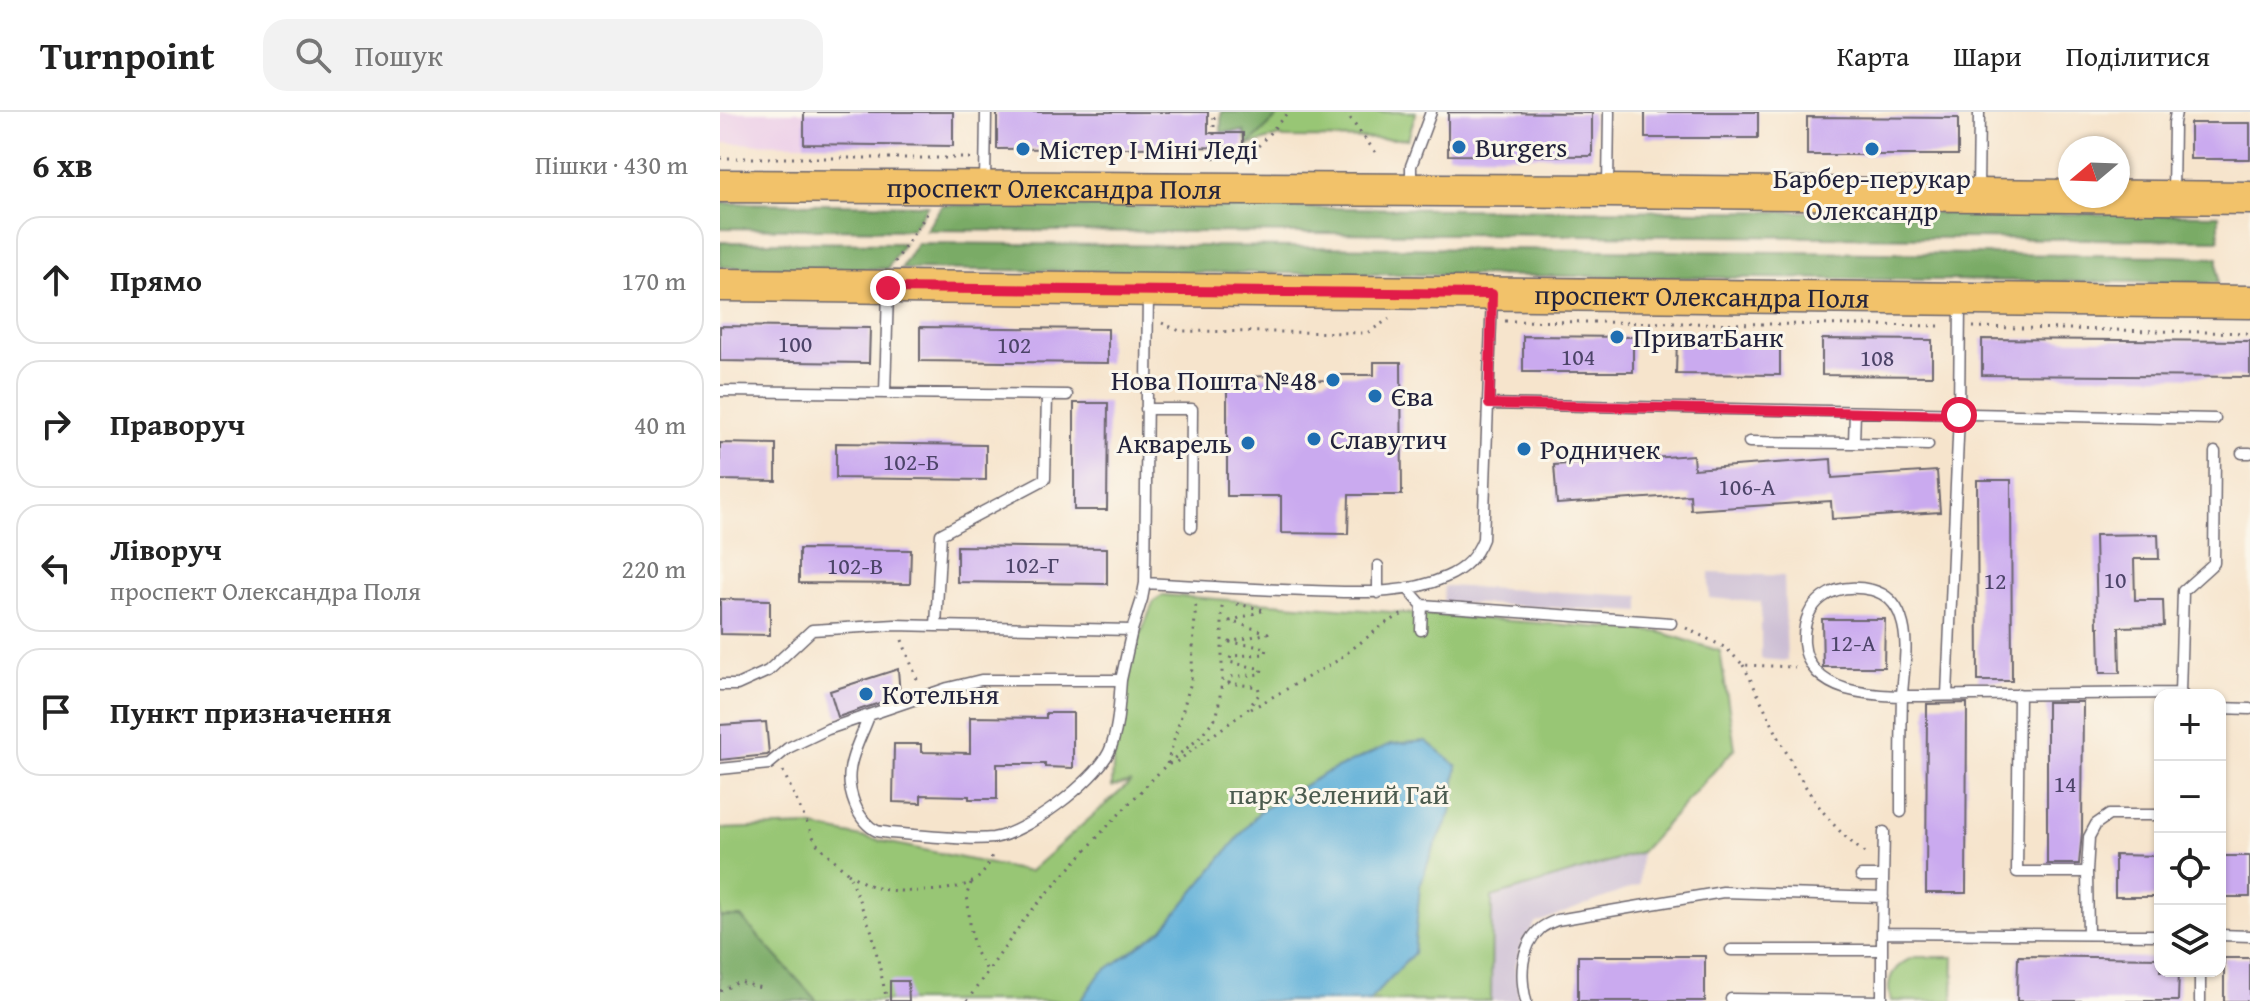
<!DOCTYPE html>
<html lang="uk">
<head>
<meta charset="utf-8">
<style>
	body { margin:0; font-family:"Gentium Book Plus",serif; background:#f2f2f2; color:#222 }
	.controls { position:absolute; right:24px; bottom:24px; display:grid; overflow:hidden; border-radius:16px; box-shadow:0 2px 6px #0004 }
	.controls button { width:72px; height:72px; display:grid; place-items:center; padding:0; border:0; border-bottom:2px solid #e0e0e0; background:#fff; color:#222; font:40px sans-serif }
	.compass { position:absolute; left:1338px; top:24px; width:72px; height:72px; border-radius:50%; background:#fff; box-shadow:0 2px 6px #0004; rotate:251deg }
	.stop { position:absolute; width:24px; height:24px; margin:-18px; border:6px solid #e11d48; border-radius:50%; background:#fff }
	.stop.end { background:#e11d48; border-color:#fff; box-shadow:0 2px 8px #0008 }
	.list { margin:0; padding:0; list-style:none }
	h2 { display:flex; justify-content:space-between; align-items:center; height:104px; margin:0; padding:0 32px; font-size:34px }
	h2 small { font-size:26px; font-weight:400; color:#767676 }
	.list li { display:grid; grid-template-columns:52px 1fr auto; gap:24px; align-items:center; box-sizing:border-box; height:128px; margin:0 16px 16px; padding:0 16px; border:2px solid #e0e0e0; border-radius:24px }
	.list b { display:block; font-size:30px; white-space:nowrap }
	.list p { margin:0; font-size:26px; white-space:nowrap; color:#767676 }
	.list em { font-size:26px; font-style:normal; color:#767676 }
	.icon { flex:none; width:44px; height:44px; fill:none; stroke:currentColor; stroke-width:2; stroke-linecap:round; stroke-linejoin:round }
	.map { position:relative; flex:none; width:1530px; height:889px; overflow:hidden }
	header { display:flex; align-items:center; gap:48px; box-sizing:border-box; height:112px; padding:0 40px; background:#fff; border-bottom:2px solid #e0e0e0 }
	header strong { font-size:38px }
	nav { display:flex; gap:44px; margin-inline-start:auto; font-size:28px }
	.search { width:560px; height:72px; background:#f2f2f2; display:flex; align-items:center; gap:20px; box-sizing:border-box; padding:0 28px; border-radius:24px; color:#767676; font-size:30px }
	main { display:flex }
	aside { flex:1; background:#fff }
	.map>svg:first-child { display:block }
	.built { fill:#edd0e8 }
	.industrial { fill:#ccbed4 }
	.green { fill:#98c675; stroke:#5d7458; stroke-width:2 }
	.forest { fill:#7aab66; stroke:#4e6650; stroke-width:2 }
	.water { fill:#5dafd8; stroke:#40688a; stroke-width:2 }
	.building { fill:#caaaef }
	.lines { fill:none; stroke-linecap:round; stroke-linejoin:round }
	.service-casing { stroke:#6c666e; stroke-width:13 }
	.primary-casing { stroke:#6c666e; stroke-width:35 }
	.path { stroke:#6c666e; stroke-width:3; stroke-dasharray:2 6; stroke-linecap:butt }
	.service { stroke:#fff; stroke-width:10 }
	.primary { stroke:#f2c26a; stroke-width:32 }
	.route { stroke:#e11d48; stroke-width:10 }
	.poi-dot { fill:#1f6fb2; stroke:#fbf7ec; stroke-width:3 }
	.labels { text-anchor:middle; stroke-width:6; stroke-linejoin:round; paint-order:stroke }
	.number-label { font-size:24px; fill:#4c4468 }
	.poi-label { font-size:28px; fill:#22223b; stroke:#fbf7ec; text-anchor:start }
	.street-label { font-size:28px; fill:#22223b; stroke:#fbf7ec }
	.park-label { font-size:28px; fill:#4b5b4f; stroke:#fbf7ec }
</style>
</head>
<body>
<header>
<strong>Turnpoint</strong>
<div class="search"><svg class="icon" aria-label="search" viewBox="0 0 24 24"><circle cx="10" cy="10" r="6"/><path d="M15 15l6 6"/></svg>Пошук</div>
<nav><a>Карта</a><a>Шари</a><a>Поділитися</a></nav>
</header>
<main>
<aside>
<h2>6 хв<small>Пішки · 430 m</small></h2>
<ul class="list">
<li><svg class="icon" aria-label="ahead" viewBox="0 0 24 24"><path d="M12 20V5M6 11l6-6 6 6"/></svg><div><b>Прямо</b></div><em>170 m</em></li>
<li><svg class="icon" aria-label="right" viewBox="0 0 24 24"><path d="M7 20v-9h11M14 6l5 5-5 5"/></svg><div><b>Праворуч</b></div><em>40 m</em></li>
<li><svg class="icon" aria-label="left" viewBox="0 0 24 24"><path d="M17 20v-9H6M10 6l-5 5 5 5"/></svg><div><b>Ліворуч</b><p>проспект Олександра Поля</p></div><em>220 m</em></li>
<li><svg class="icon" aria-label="arrive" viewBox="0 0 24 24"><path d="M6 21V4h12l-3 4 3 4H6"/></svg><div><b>Пункт призначення</b></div></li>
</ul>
</aside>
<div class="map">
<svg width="1530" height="889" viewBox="0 0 1530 889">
	<rect width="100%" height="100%" fill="#fbf7ec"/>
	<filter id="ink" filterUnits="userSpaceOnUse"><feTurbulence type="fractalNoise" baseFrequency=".0125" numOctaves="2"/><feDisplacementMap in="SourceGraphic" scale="16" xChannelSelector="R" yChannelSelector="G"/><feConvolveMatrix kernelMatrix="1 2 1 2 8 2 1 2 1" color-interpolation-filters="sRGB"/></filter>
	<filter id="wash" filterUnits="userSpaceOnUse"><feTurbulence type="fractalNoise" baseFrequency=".006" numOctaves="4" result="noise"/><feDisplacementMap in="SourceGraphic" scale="32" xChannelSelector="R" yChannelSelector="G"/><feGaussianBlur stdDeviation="1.8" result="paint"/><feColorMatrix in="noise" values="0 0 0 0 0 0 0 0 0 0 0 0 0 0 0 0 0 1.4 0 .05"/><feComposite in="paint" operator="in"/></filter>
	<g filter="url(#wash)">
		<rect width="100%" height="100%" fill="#f6e4cc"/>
		<path class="built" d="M0 0H84V32L0 31Z"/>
		<path class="industrial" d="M989 461 1064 464 1067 549 1041 547V490L989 486Z
			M724 474 920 484V500L723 490Z
			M921 740 919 773 816 811 803 828 795 855 799 889H771V785Z"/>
		<path class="green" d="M501 0H696L688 27 564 26 559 24 528 34 524 19 501 20Z
			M443 483 940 520 1000 539 1015 636 921 740 772 785 771 889H0V717L89 714 309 760 411 670 392 675 393 652 410 549 434 489Z
			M1196 845H1234L1233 889H1171C1164 867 1175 851 1196 845Z"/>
		<path class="forest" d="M501 0H562L528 34 524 19 501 20Z
			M0 91 208 93 192 118 0 116Z
			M222 93 1499 103V128L206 118Z
			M0 130 184 131 167 157 0 155Z
			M197 131 1453 144 1498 146V171L181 157Z
			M0 805H21L97 889H0Z"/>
		<path class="water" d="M706 629 737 654 731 701 711 742 700 774 694 841 649 889H361L380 862 443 817 540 699 604 662 671 632Z"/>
		<g id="blocks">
			<path class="building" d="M84 0H233V34L84 32Z
				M277 0H488V21H523V35L277 37Z
				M728 0 872 1V44L728 43Z
				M925 0H1038V26H925Z
				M1087 5 1238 6V43H1087Z
				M1470 11H1530V47H1470Z
				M0 214 150 216 149 251 0 249Z
				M200 215 388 217V251L200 249Z
				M803 224 913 225V260H803Z
				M957 225 1060 226V263L956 262Z
				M1102 227 1212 228V264L1102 263Z
				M1262 227 1530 229V265L1262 263Z
				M654 250H681L682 383H629L628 422 561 421V384H507V265L568 264 579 269 604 268 616 263H654Z
				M354 291H388L387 398H354Z
				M0 331 56 332V369L0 368Z
				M116 331 266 333V368L116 366Z
				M973 343 974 357 1111 347 1112 366 1217 359 1220 400 1112 407 1111 389 971 398 970 383 837 392 834 353Z
				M1257 368H1291L1292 569H1258Z
				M1438 422 1439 447H1414L1415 488H1443L1444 514 1399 515 1400 561H1380L1379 515H1377L1375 423Z
				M237 434 387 436V472L237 470Z
				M79 437 191 438 190 472 79 471Z
				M0 487 50 488V523L0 522Z
				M1102 507H1165L1164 555H1103Z
				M178 557 180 584 118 605 110 579Z
				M1327 590H1363L1362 720 1359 752H1327Z
				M1247 591 1246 781H1206L1207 592Z
				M326 601H353V656L325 655V652H277V687H249V684L201 683V691L173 690 174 632H201V640L250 641V605L326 606Z
				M46 610 49 642 47 643 0 648V613Z
				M1395 743 1440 744V785H1395Z
				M1500 744H1530V785H1500Z
				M858 844H985V889H858Z
				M1298 844 1440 846V859H1459L1458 889H1297Z
				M1504 846H1530V889H1504Z
				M170 869H188L189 889H170Z"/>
		</g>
	</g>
	<g filter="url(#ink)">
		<use href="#blocks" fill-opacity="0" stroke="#6c666e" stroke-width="2"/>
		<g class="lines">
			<g class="service-casing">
				<path id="service" d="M265 70 266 0
					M888 74 889 0
					M691 76V54L711 0
					M1258 78 1259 0
					M1453 82 1454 11 1456 0
					M0 279 347 283
					M165 281 168 179
					M327 284 325 367 221 422 216 514 412 518
					M769 292 1495 307
					M426 297H472L471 415
					M1135 300 1134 331 1208 333
					M1029 330 1134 331
					M1522 341H1530
					M425 471C481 474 536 478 592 479 637 480 684 484 726 465 745 457 756 445 763 427L772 184
					M687 476 702 493 951 511
					M658 481V454
					M701 518 702 493
					M0 573H17L48 559 92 518 175 513 216 514
					M1299 582 1297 760H1367
					M1227 583 1239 303 1240 189
					M1463 583 1460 581 1463 479 1494 451 1495 340
					M1500 596 1530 597
					M149 604C143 621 132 640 130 658 127 678 137 710 157 719 160 720 165 720 169 721 200 723 244 729 273 726 306 721 374 670 389 640 399 618 399 591 401 568
					M0 657 49 652 68 636 108 617 228 576 261 568H401L412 518 422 487 425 471 428 180
					M1181 700C1181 662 1181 623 1182 584 1183 559 1190 531 1181 506 1176 491 1167 482 1152 478 1113 469 1082 489 1084 531 1086 555 1103 570 1126 577 1166 588 1212 583 1253 583 1322 582 1391 582 1460 581
					M1164 720 1162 821 1440 823
					M1141 764H1163
					M1368 822 1367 760 1369 725 1376 712 1389 703H1440
					M1500 823 1530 824
					M1011 838H1162
					M1011 887 1162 889
					M806 889C800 865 800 835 820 817 824 813 832 810 837 808L1003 780 1163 785
					M1162 889V821
					M1480 889V859"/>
			</g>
			<g class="primary-casing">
				<g id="primary">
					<path id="s1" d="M0 74 888 79 1530 86"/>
					<path id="s2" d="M0 173 1530 190"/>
				</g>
			</g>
			<path class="path" d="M625 0 656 41
				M533 40 568 0
				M0 46H253
				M494 47V0
				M175 150 208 100
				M785 209 1225 214
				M442 211 460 219 647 221 669 207
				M1253 215 1530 221
				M966 516 1006 536 1023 553 1075 555
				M182 528 198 570
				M1023 553C1059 620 1084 699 1149 744
				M531 597 615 550 666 511 687 500
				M447 652 471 570 476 488
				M449 652 455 651 527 598 540 581 538 575 509 571 510 565 541 562 542 557 509 550 511 544 546 542 547 536 510 530 548 521 510 509 545 498 517 492
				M63 659 96 731 128 761 152 820 167 889
				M128 761C138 768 149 774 161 777 182 781 242 781 258 766 266 760 270 749 273 740
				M251 771 247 782 251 821 255 839 267 858
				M0 879 19 870 41 876
				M247 889 306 805 383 719 447 652 477 628 497 604 502 570V489"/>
			<use href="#service" class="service"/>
			<use href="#primary" class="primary"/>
		</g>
	</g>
	<g class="lines" filter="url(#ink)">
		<path class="route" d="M168 176 772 182 769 292 1239 303"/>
	</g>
	<g class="poi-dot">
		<circle cx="739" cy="35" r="8"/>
		<circle cx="303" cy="37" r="8"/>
		<circle cx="1152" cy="37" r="8"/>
		<circle cx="897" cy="225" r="8"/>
		<circle cx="613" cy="268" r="8"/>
		<circle cx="655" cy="284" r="8"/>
		<circle cx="594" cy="327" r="8"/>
		<circle cx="528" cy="331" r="8"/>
		<circle cx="804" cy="337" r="8"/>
		<circle cx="146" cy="582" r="8"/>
	</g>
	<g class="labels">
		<g class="number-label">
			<text x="75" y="240">100</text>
			<text x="294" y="241">102</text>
			<text x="858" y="253">104</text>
			<text x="1157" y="254">108</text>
			<text x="191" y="358">102-Б</text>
			<text x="1027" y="383">106-А</text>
			<text x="312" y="461">102-Г</text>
			<text x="135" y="462">102-В</text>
			<text x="1395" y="476">10</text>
			<text x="1275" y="477">12</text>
			<text x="1133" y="539">12-А</text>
			<text x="1345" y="680">14</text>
		</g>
		<g class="poi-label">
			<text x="755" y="45">Burgers</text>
			<text x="319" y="47">Містер І Міні Леді</text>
			<text x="1152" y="76" text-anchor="middle">Барбер-перукар<tspan x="1152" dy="32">Олександр</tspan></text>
			<text x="913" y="235">ПриватБанк</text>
			<text x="597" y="278" text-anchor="end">Нова Пошта №48</text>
			<text x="671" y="294">Єва</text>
			<text x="610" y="337">Славутич</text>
			<text x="512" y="341" text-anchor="end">Акварель</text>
			<text x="820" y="347">Родничек</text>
			<text x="162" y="592">Котельня</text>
		</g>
		<g class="street-label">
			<text dy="10" stroke="none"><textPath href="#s1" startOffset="334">проспект Олександра Поля</textPath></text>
			<text dy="10" stroke="none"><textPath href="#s2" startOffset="982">проспект Олександра Поля</textPath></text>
		</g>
		<g class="park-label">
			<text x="619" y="692">парк Зелений Гай</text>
		</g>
	</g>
</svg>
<div class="controls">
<button>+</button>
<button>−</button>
<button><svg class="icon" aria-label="locate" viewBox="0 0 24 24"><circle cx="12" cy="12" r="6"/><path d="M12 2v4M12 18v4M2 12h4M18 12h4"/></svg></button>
<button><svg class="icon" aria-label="layers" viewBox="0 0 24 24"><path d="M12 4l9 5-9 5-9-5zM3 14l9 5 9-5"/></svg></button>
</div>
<svg class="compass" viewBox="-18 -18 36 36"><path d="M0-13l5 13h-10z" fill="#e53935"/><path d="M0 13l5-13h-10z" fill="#767676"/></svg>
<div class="stop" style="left:1239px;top:303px"></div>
<div class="stop end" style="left:168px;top:176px"></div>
</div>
</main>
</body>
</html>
